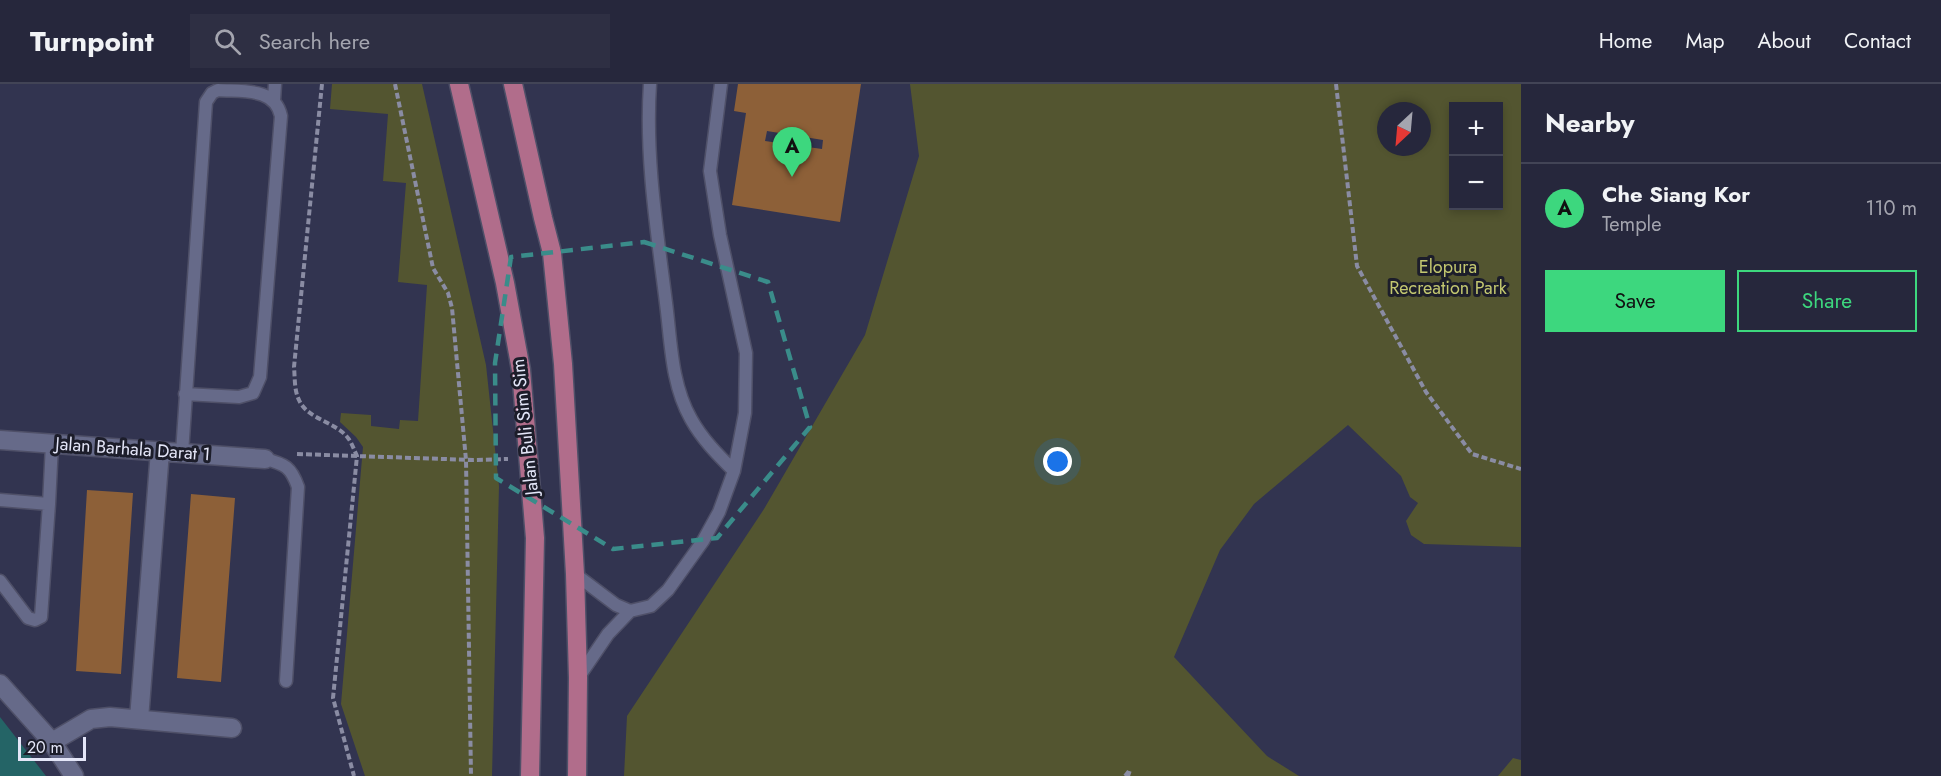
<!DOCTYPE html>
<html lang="en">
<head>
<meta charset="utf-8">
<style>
	body { margin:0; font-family:Jost,sans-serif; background:#2e2f43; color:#f1f3f6 }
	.controls { position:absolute; right:18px; top:18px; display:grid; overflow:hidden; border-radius:0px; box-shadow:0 3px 9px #0003 }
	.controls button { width:54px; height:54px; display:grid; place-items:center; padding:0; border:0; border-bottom:2px solid #424456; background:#26273c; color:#f1f3f6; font:30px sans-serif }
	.compass { position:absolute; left:1377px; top:18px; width:54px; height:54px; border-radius:50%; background:#26273c; box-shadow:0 3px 9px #0003; rotate:206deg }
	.scale { position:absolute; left:18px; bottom:15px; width:68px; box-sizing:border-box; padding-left:6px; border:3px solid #e4e6f8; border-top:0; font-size:16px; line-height:21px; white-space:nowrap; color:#e4e6f8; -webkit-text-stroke:4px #1c1d2a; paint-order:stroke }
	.you { position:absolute; left:1058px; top:378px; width:21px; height:21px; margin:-15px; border:4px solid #fff; border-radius:50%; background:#1a73e8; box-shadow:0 0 0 9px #1a73e833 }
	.badge { display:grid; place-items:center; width:39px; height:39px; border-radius:50%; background:#3dd77e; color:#111; font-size:20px; font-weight:700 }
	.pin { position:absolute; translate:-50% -50px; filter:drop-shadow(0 2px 3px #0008) }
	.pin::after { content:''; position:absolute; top:32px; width:21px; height:18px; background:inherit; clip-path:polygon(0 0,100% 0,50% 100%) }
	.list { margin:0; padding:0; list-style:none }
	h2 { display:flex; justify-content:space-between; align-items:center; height:78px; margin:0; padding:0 24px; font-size:26px }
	h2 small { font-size:20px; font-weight:400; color:#a4a5af }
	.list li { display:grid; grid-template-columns:39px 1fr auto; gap:18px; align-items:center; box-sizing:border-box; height:90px; padding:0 24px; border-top:2px solid #424456 }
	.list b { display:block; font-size:22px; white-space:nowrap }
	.list p { margin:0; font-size:20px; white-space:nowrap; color:#a4a5af }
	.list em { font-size:20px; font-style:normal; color:#a4a5af }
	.actions { display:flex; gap:12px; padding:18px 24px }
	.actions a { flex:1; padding:14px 0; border:2px solid #3dd77e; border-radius:0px; text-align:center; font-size:21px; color:#3dd77e }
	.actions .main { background:#3dd77e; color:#111 }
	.icon { flex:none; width:33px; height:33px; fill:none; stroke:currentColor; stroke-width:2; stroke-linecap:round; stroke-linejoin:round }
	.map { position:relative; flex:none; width:1521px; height:692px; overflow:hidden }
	header { display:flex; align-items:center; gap:36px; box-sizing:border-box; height:84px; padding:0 30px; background:#26273c; border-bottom:2px solid #424456 }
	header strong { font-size:28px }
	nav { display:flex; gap:33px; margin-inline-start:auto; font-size:21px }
	.search { width:420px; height:54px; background:#2e2f43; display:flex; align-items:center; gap:15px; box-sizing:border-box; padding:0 21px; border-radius:0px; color:#a4a5af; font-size:22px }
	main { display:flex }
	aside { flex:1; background:#26273c }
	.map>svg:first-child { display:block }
	.green { fill:#535530; fill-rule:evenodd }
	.water { fill:#246466 }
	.building { fill:#8d6038; fill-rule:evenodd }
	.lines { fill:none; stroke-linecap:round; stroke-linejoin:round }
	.lane-casing { stroke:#4f5068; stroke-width:15 }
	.street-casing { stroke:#4f5068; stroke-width:21 }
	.primary-casing { stroke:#4f5068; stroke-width:21 }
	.path { stroke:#8a8ca3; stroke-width:4; stroke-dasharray:6 3; stroke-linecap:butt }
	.lane { stroke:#666a89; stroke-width:12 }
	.street { stroke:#666a89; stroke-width:18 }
	.primary { stroke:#b16d8b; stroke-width:18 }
	.marked { fill:none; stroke:#3a8c8a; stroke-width:4.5; stroke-dasharray:12 8; stroke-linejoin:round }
	.labels { text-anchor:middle; stroke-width:6; stroke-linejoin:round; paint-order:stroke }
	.park-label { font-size:18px; fill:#c3c770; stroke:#1c1d2a }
	.street-label { font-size:18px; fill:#e4e6f8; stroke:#1c1d2a }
</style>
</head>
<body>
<header>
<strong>Turnpoint</strong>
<div class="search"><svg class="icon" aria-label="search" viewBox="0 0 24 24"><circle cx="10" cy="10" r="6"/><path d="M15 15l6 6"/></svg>Search here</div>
<nav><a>Home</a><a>Map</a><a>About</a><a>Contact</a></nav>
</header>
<main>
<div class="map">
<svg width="1521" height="692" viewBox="0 0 1521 692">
	<rect width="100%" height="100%" fill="#323450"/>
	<path class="green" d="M332 0H422L486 281 499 402 492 692H365L341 620 363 363 356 353 340 338 341 329 371 331V342L399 345 400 336 418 337 427 201 398 198 406 99 383 97 388 30 330 25Z
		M910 0H1521V463L1424 460 1411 451 1406 437 1418 419 1410 413 1401 392 1348 341 1254 420 1220 466 1174 573 1267 672 1299 692H624L627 632 764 425 865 251 919 72ZM1498 22V122H1454V22ZM1386 27H1422V63H1386Z
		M1513 674 1521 676V692H1498Z"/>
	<path class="water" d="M0 633 46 692H0Z"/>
	<path class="building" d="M738 0H861L840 138 732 121 746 29 734 27ZM767 47 823 56 822 65 765 57Z
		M87 406 133 409 121 590 76 587Z
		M191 410 235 414 221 598 177 594Z"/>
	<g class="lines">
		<g class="lane-casing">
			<path id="lane" d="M650 0C645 72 657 147 666 219 671 257 671 300 691 335 702 355 718 371 734 387
				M274 16 275 0
				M182 369 206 18 212 9 218 6C242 8 275 3 281 32L260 293 253 309 239 313 185 310
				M265 375C285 380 291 383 298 403L286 597
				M0 416 49 420 41 533 35 536 28 534 0 497
				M49 420 52 360
				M575 490 616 521 630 527
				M578 594 608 550 630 527 651 522 668 506 703 457 719 428 734 387 745 329 746 269 720 151 710 87 721 0"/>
		</g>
		<g class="street-casing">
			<path id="street" d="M0 356 265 375
				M0 600 52 658 74 692
				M139 635 160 367
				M52 658 91 635 110 633 232 644"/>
		</g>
		<g class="primary-casing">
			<path id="primary" d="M459 0 505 199 521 286 535 454 530 692
				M513 0 543 134 552 169 563 280 575 490 578 594 577 692"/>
		</g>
		<path class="path" d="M322 0 294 283C295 293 294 306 299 316 307 335 336 338 348 354 352 359 354 366 357 372L333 614 354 692
			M395 0 433 184 448 209 452 224 466 376 471 692
			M1336 0 1357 182 1426 308 1472 370 1521 385
			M297 370 473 376 508 375
			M1125 692 1130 686 1128 692"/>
		<use href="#lane" class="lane"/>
		<use href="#street" class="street"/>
		<use href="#primary" class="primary"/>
	</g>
	<path class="marked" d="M644 158 768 198 810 343 717 454 613 465 496 394 495 279 511 173Z"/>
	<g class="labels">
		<g class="park-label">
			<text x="1448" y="189">Elopura<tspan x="1448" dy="21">Recreation Park</tspan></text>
		</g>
		<g class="street-label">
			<text transform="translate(525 343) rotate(-96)" y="6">Jalan Buli Sim Sim</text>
			<text transform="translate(133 365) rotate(4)" y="6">Jalan Barhala Darat 1</text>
		</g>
	</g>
</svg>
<div class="controls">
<button>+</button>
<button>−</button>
</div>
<svg class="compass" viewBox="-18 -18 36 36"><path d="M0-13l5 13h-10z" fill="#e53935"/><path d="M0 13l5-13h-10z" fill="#a4a5af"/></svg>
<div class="scale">20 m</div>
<div class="you"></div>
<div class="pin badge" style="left:792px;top:93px">A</div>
</div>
<aside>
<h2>Nearby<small></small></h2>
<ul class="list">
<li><span class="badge">A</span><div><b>Che Siang Kor</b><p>Temple</p></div><em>110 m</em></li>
</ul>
<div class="actions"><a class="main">Save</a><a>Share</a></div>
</aside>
</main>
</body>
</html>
